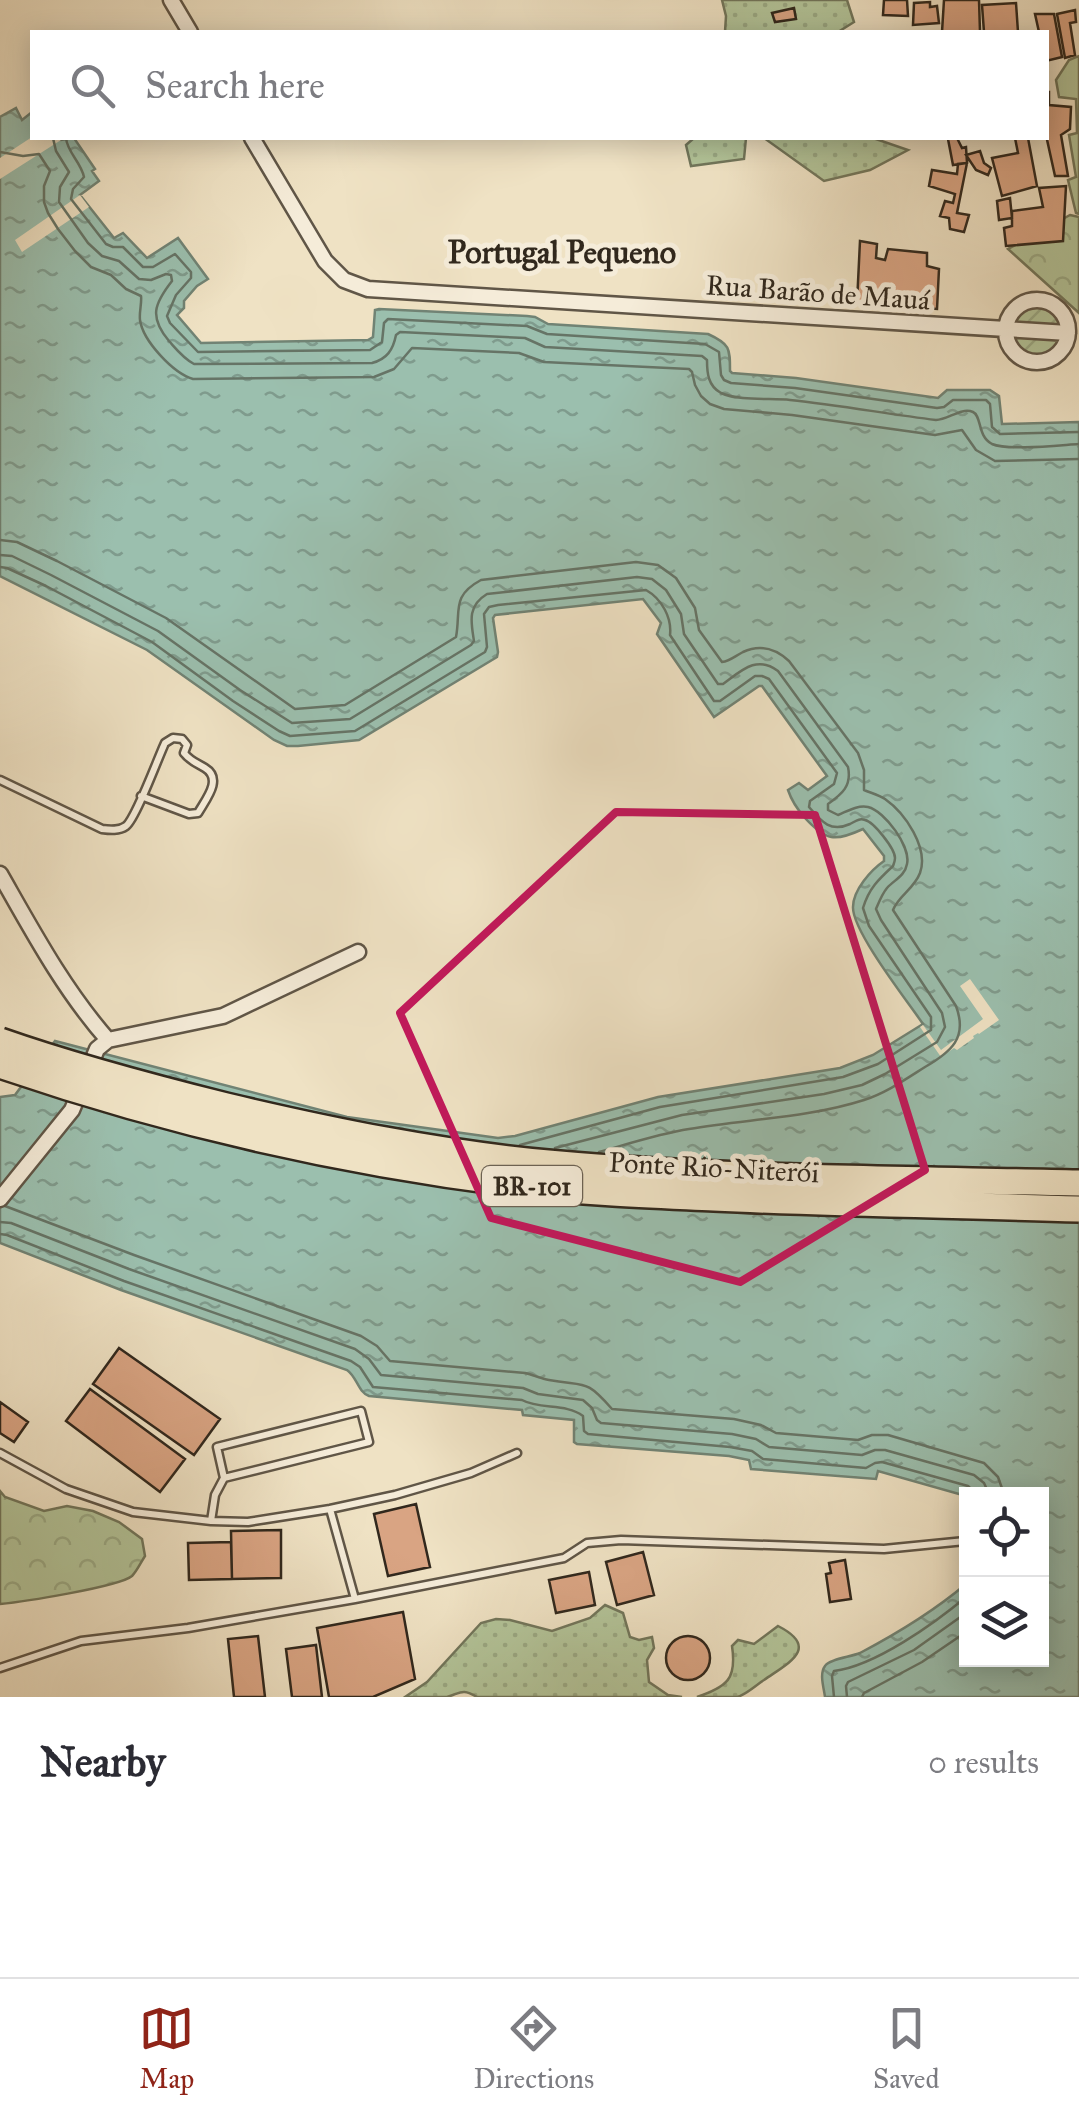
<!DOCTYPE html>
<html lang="en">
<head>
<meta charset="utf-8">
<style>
	body { margin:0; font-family:"IM FELL Great Primer",serif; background:#f2f2f3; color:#2b2b33 }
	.controls { position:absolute; right:30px; bottom:30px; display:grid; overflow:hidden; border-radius:0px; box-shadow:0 5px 25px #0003 }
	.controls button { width:90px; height:90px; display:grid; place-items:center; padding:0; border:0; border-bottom:2px solid #e1e1e2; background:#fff; color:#2b2b33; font:50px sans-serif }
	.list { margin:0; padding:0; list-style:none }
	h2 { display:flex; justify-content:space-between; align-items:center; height:130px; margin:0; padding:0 40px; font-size:42px }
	h2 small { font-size:32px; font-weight:400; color:#7c7c81 }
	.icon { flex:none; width:55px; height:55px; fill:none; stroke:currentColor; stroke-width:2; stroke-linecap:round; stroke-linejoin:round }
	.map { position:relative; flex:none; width:1079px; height:1697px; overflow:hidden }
	.search { position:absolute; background:#fff; box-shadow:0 5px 25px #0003; left:30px; right:30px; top:30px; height:110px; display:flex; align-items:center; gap:25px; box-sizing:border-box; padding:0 35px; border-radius:0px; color:#7c7c81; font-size:38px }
	.sheet { height:280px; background:#fff }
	nav { display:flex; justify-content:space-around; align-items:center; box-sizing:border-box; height:140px; border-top:2px solid #e1e1e2; background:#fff; font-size:28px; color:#7c7c81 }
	nav a { display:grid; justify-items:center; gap:5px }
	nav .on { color:#8f2418 }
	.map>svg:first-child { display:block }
	.grass { fill:url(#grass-dots); stroke:#72765b; stroke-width:2.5 }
	.forest { fill:url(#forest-crowns); stroke:#72765b; stroke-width:2.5 }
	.garden { fill:url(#garden-furrows); stroke:#72765b; stroke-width:2.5 }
	.water { fill:url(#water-ripples); stroke:#718374; stroke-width:2.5 }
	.pier { fill:#efe2c4 }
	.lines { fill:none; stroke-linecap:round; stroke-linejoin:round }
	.shore { stroke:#667466; stroke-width:2.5 }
	.building { fill:#d9a483; stroke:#31281d; stroke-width:2.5 }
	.lane-casing { stroke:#605647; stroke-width:11 }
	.street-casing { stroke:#605647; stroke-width:19 }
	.lane { stroke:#f5ecd9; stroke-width:6 }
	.street { stroke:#f5ecd9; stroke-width:14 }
	.highway-bridge-casing { stroke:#31281d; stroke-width:30; stroke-linecap:butt }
	.highway-bridge { stroke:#efe2c4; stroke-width:25 }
	.marked { fill:none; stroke:#c2185b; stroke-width:8; stroke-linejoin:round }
	.labels { text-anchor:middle; stroke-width:10; stroke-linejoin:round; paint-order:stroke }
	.shield { fill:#f5ecd9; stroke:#6c6355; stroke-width:2.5 }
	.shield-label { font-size:25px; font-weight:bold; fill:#31281d }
	.street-label { font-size:28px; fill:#31281d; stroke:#f5ecd9 }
	.quarter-label { font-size:32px; font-weight:bold; fill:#31281d; stroke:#f5ecd9 }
</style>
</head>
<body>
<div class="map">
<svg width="1079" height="1697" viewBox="0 0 1079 1697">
	<defs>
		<pattern id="grass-dots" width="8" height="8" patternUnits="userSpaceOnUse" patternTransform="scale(2.5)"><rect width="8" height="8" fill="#b3c499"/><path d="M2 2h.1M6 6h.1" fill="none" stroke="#9aa883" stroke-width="1.8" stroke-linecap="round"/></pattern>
		<pattern id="forest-crowns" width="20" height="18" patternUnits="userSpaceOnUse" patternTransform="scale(2.5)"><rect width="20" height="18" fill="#b3c499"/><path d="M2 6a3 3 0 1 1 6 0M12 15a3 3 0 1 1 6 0" fill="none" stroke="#9aa883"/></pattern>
		<pattern id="garden-furrows" width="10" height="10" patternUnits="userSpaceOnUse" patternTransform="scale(2.5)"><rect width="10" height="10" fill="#b3c499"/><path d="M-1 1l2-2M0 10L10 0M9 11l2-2" fill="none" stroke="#9aa883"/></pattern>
		<pattern id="water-ripples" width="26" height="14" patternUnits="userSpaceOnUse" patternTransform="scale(2.5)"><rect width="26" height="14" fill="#9bbfae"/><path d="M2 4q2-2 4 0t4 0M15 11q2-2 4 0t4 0" fill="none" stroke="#7f9b8d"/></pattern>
	</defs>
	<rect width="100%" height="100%" fill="#efe2c4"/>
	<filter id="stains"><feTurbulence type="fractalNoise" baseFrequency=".002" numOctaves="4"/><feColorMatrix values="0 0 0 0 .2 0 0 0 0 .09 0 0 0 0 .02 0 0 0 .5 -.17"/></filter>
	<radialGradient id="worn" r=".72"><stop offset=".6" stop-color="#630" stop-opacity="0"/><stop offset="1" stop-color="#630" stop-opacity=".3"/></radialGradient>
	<path class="grass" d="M722 0H847L854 22 838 32H725L726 16Z
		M694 138H746L744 159 691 166 686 145Z
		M764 138H873L908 150 870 170 824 181Z
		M605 1605 623 1613 630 1637 639 1640 652 1637 654 1648 647 1660 649 1682 668 1695 682 1697H477C462 1688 461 1693 447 1697 435 1697 417 1697 405 1697L427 1682 481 1623 496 1619 510 1620 552 1631 590 1618Z
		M778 1626C821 1648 788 1663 764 1680 756 1685 746 1695 737 1697 725 1697 709 1697 697 1697 727 1687 737 1679 732 1646L738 1640 754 1644Z"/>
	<path class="forest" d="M1079 56V214L1076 213 1068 180 1076 177 1069 135 1077 133 1076 99 1059 97 1056 80 1069 60Z
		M1070 215 1079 217V313L1008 249Z
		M0 1491 5 1497 44 1511 67 1506 93 1511 119 1522 142 1539 145 1556C141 1562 137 1571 132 1576 118 1587 22 1602 0 1604Z"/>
	<path class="garden" d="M1032 304C1049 305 1063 312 1064 330L1009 328 1015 313Z
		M1009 333 1064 336C1061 354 1046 360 1029 359L1014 349Z"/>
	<path class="water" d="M16 108 22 120 32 112V138H59L61 140 74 138 95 169 92 171 99 181 80 195 114 238 123 233 147 258 178 238 208 279 197 286 184 301V308L177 315 201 343 368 340 373 337 375 310 379 309 527 316 535 317 548 324 708 334C730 344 730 348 730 371L732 373 796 378 938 398 947 390H990L999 396 1002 424 1079 422V1697H825C824 1688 819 1674 825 1666 829 1659 851 1657 860 1653 898 1633 934 1611 966 1584V1660H1042V1494L966 1496 878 1471 876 1479 751 1469 749 1460 729 1456 577 1444 574 1442V1420L523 1415 522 1410 369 1396C358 1392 357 1377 347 1370L121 1290 0 1243V1097L15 1095 55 1041 347 1117 498 1138 515 1136 658 1097 840 1068 873 1055 923 1024C908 1002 852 931 853 907 853 890 871 870 884 861V856L863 829C835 842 826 841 805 818 797 809 792 802 788 790L799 783 808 790 827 776 762 686H759L714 717 657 634 661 623 643 599 495 615 493 618 498 652 497 657 359 740 298 746H287L274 740 147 650 0 576V117Z"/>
	<path class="pier" d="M32 137 59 138 61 140 0 179V158Z
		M80 195 89 207 22 252 15 240Z
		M970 979 999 1020 979 1034 978 1033 973 1036 974 1038 957 1050 954 1048 941 1057 920 1027 923 1025 941 1050 983 1019 960 986Z"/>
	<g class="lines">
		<path class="shore" d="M53 138 56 151 69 172 60 187 59 202 88 243 102 256 119 261 139 279 151 280 166 274 171 275 172 281C154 304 149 317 169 341 177 350 183 358 194 364L372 363C387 359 393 350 396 335L400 332 525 338 545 347 702 356 707 360C707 373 708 386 721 393 738 401 772 398 790 400 839 405 887 414 936 420 948 420 961 407 973 412 982 416 977 436 992 444 1007 451 1061 445 1079 444
			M66 138C67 152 81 162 84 177L73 189 71 199 106 244 113 247H123L143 267H153L175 254 191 272V278L176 295 167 316 170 323 198 352 370 350 382 342 384 323 388 319 527 326 547 334 705 344 719 352 721 375 724 380 731 383 795 388 937 408 944 407 953 400H986L990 404 992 427 1000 434 1079 432
			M0 152 23 156 39 154 50 171 44 186V202L48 213 58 229 75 251 91 267 111 275 126 289 141 296C142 303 139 312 140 320 143 341 173 373 193 379L374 377 394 369 412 348 519 353 544 362 689 369 692 372 695 385 701 396 710 404 724 409 792 415 935 435 962 430 976 450 995 461 1079 459
			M0 540 17 542 57 561 166 618 295 709 345 705 456 637C461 611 451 596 481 580L636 562 658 565 676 578 695 608 699 630 722 662C730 661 735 656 743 652 760 644 776 649 789 661L858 753 864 770V790C871 793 879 795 885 799 905 813 929 848 920 873 914 889 899 895 893 910L956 1006C968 1038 951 1052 925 1067 906 1079 886 1093 864 1100 808 1118 746 1119 689 1129 658 1134 628 1144 599 1152
			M0 555 12 556 51 575 158 631 240 690 292 723 350 719 471 645 474 641C471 622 467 606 487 594L637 577 652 579 666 590 681 614 684 634 718 684H723C742 670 757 655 778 671L848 767C852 786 842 794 828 804V810L838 815C848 811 857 805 868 807 885 811 911 847 907 864 905 876 894 880 887 888 882 894 879 902 876 909L881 920 942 1013 945 1027 937 1042 885 1074 862 1085 824 1094 682 1115 555 1148
			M0 567 7 568 46 586 152 642 233 701 279 731 290 736 355 731 485 652 487 647 484 614 489 607 498 605 646 590C662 599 672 618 670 635L714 701H720L755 676H762L769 679 837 773 834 784 810 801 809 807C821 821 830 833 850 824 856 821 859 818 865 820 874 822 895 849 895 858 895 861 894 863 893 866 879 879 869 888 863 908L869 926 931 1017V1030L878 1064 843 1077 660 1107 520 1145
			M5 1206 134 1255 361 1336 377 1346 390 1361 525 1373C534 1375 541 1379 549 1380 586 1387 585 1378 612 1409L734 1419 761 1425 776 1433 858 1440 872 1435H888L984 1463 998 1477 1004 1494
			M0 1222 11 1223 129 1269 355 1349 369 1359 381 1375 523 1388 538 1394 583 1400 592 1408 597 1420 601 1423 732 1434 756 1439 769 1447 862 1455 875 1450H885L974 1475 984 1483 989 1494
			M0 1234 7 1235 124 1281 351 1361 360 1367 373 1387 522 1400C540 1410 566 1403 583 1416L584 1431 588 1434 730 1447 752 1451 763 1459 866 1468 875 1463 882 1462 968 1486 976 1494
			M834 1697 832 1676 834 1671C875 1666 935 1623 966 1597
			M847 1697 846 1686 848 1682 914 1650 966 1613
			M862 1697 864 1693 922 1662 966 1632"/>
	</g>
	<path class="building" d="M884 0H907L908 16 883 15Z
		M944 0H979L980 32H942Z
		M930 2V7L937 6 939 23 913 25 914 3Z
		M1016 3 1018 32H1036H984L982 5Z
		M794 8 796 19 775 22 772 13Z
		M1075 10 1076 22 1070 23 1075 55 1065 58 1057 14Z
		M1035 14H1054L1062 57 1046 61V32H1039Z
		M1046 92H1049V105L1071 107 1070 129 1061 135 1068 176H1055L1046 135Z
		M957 138 962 148 966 147 967 163 953 165 948 139Z
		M1015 138H1028L1037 186 1002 196 992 158 1018 153Z
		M980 151 984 163 991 168 988 175 976 170 966 155Z
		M967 163 957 213 969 215 964 232 950 229 949 218 940 216 945 201 953 203 955 194 929 186 932 170 957 174 958 164Z
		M1066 186 1063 241 1006 246 1004 228 1012 226V211L1043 207 1039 188Z
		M1010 198 1012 218 999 220 997 201Z
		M860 241 877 244 876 258 885 260 888 249 927 253V266L939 269 937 309 857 303Z
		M119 1348 220 1419 194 1455 93 1384Z
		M90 1389 185 1459 160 1492 66 1421Z
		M0 1402 28 1422 14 1442 0 1433Z
		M416 1504 430 1567 388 1576 374 1514Z
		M281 1530V1578L232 1579 231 1531Z
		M231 1542 232 1579 189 1580 188 1543Z
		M643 1552 654 1595 617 1605 606 1562Z
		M845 1560 851 1599 830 1602 826 1574 831 1573 829 1563Z
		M589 1572 595 1605 556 1613 549 1580Z
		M403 1612 415 1679 373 1697H329L317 1628Z
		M258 1636 265 1697H234L228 1639Z
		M666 1658a22 22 0 1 1 44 0a22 22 0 1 1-44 0Z
		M316 1645 322 1697H292L286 1649Z"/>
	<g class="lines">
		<g class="lane-casing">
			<path id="lane" d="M0 780 102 829C110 830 119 831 126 826 136 818 158 758 165 743L173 738 182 739 187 745 184 753C190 761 197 763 205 768 223 779 206 799 198 813L189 814 141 796
				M0 1453 66 1489 133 1512 211 1521 248 1522 330 1509 395 1495 471 1473 517 1453
				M330 1509 355 1599
				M211 1521 215 1495 224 1478 369 1442 361 1411 217 1447 224 1478
				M0 1668 81 1641 188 1628 355 1599 564 1558 587 1543 621 1540 884 1549 965 1541"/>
		</g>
		<g class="street-casing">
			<path id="street" d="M171 0 190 32
				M252 138 325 261 344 280 368 289 1068 333
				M1006 331a31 31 0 1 1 62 0a31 31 0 1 1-62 0Z
				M0 874C33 932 64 990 108 1040
				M0 1199 72 1110 97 1049 108 1040 223 1016 358 952"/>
		</g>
		<use href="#lane" class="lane"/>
		<use href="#street" class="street"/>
		<g class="highway-bridge-casing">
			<path id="highway-bridge" d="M0 1041C74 1067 150 1087 226 1106 332 1131 439 1153 548 1163 724 1179 902 1179 1079 1183
				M0 1065C172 1124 344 1163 525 1185 588 1193 651 1195 714 1198 836 1204 957 1205 1079 1209"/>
		</g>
		<use href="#highway-bridge" class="highway-bridge"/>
	</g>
	<path class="marked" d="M616 812 815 815 925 1170 740 1282 491 1218 400 1013Z"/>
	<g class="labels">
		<rect class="shield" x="482" y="1166" width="100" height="40" rx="8"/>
		<g class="shield-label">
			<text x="532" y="1195">BR-101</text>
		</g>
		<g class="street-label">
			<text transform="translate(818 292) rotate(4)" y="10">Rua Barão de Mauá</text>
			<text transform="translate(714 1167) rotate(3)" y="10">Ponte Rio-Niterói</text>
		</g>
		<g class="quarter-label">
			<text x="562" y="263">Portugal Pequeno</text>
		</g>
	</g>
	<rect width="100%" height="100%" filter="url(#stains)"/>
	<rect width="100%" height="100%" fill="url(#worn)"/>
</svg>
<div class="controls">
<button><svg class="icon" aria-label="locate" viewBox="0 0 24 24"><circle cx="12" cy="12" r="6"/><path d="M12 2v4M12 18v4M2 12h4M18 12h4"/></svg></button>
<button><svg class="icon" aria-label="layers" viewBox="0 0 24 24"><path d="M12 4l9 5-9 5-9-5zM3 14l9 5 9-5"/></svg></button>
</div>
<div class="search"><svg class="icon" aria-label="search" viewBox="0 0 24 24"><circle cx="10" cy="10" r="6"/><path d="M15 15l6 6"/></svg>Search here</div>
</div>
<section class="sheet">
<h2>Nearby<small>0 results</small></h2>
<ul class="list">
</ul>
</section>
<nav>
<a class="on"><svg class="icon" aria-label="map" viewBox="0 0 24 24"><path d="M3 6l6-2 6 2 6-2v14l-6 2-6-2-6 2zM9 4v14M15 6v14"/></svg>Map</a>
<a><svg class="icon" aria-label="directions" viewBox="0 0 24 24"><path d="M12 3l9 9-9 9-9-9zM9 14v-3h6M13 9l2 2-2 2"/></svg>Directions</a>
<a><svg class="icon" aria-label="saved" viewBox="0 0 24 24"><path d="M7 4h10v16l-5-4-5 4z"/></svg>Saved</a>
</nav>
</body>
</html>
